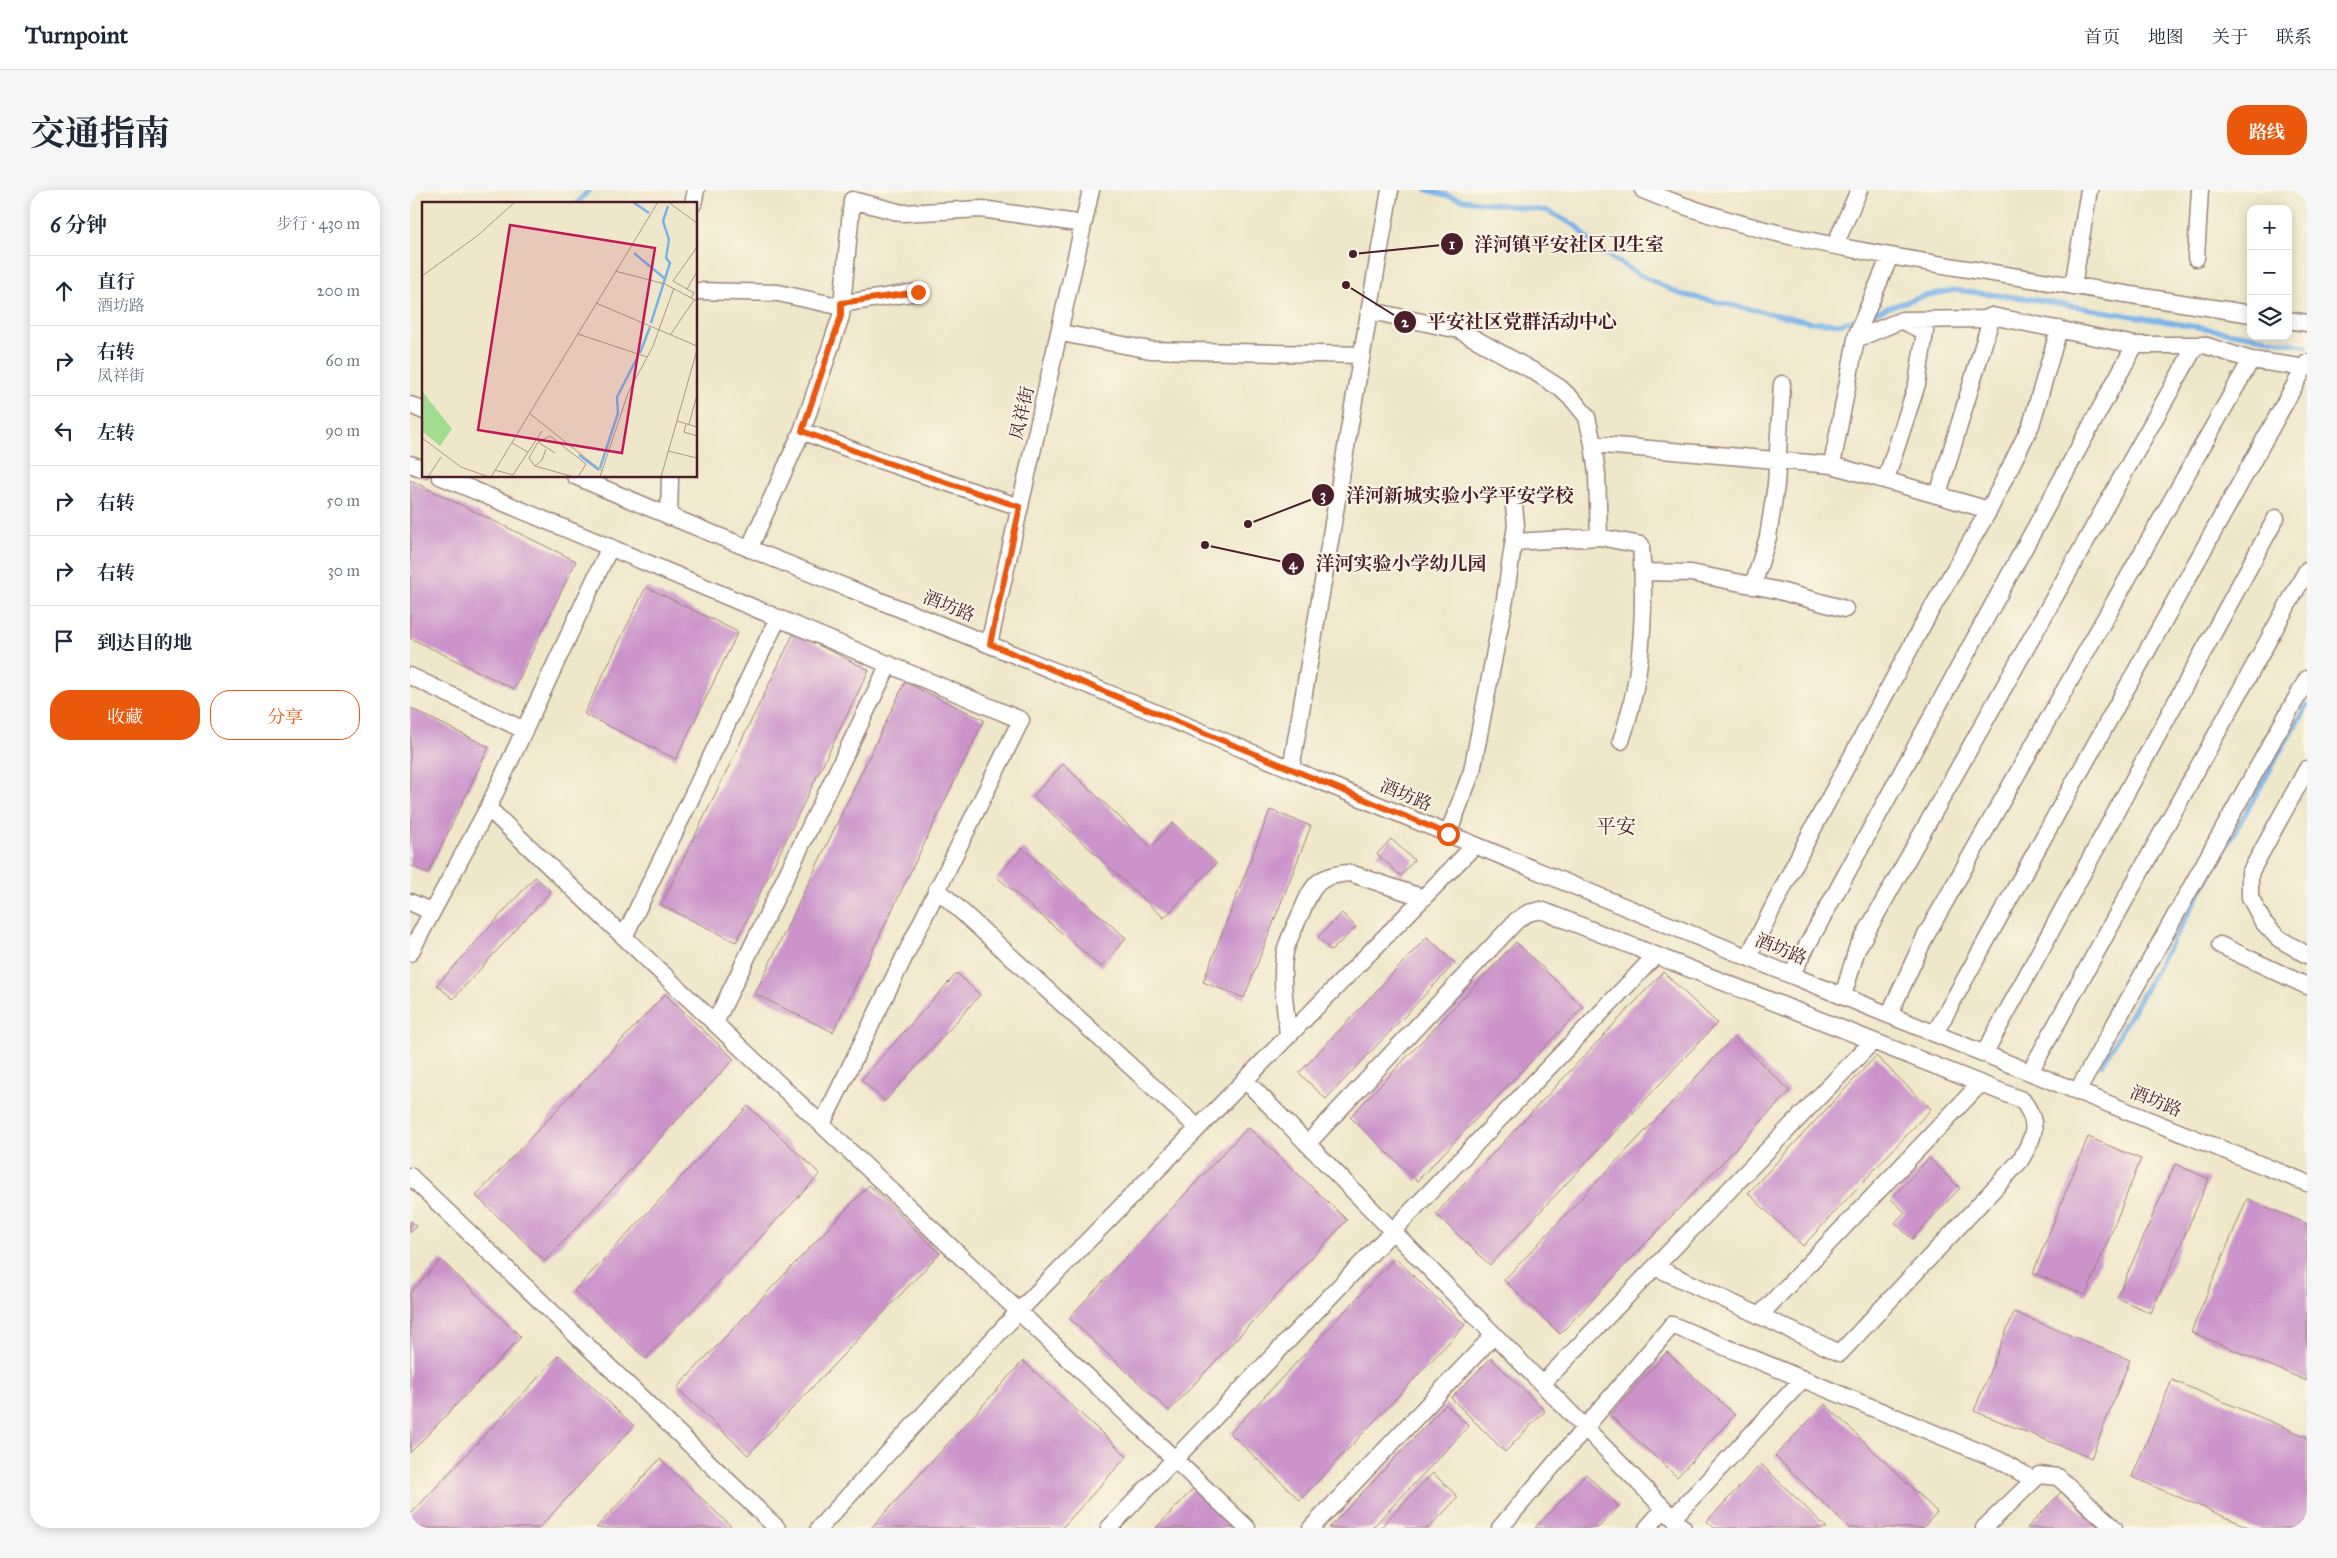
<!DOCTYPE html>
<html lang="zh">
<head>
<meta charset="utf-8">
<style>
	body { margin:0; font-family:"IM FELL Great Primer","Noto Serif SC",serif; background:#f6f6f7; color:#1f2937 }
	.controls { position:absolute; right:15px; top:15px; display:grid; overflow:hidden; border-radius:10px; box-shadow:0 2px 12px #0003 }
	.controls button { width:45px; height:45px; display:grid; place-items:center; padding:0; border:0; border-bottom:1px solid #e0e1e3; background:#fff; color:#1f2937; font:25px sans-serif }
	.stop { position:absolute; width:15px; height:15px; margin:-11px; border:4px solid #ea580c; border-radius:50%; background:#fff }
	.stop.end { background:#ea580c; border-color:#fff; box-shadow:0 1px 5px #0008 }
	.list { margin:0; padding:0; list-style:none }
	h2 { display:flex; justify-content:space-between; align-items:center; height:65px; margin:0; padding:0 20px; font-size:21px }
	h2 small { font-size:16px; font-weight:400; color:#747a83 }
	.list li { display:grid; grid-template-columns:32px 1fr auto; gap:15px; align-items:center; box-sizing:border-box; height:70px; padding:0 20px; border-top:1px solid #e0e1e3 }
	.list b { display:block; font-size:19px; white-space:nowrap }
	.list p { margin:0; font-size:16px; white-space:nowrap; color:#747a83 }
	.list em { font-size:16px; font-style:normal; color:#747a83 }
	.actions { display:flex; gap:10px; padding:15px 20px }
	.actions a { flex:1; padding:11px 0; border:1px solid #ea580c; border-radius:20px; text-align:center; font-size:18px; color:#ea580c }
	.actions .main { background:#ea580c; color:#fff }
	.icon { flex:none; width:28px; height:28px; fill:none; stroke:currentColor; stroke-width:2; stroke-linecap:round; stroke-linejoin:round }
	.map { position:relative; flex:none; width:1897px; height:1338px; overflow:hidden; border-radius:20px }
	header { display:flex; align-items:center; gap:30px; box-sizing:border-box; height:70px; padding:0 25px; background:#fff; border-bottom:1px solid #e0e1e3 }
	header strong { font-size:24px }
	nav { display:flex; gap:28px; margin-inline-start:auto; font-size:18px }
	.intro { display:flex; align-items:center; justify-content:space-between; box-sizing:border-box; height:120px; padding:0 30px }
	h1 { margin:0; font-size:35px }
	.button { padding:12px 22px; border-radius:20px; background:#ea580c; color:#fff; font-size:18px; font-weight:700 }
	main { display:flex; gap:30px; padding:0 30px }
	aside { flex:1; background:#fff; border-radius:20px; box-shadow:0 2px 12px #0003 }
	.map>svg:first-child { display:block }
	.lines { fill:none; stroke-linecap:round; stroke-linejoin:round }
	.stream { stroke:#78b3e9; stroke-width:5 }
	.building { fill:#cb93ca }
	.minor-casing { stroke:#9c837a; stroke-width:19 }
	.minor { stroke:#fff; stroke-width:16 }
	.route { stroke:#ea580c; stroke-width:6 }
	.labels { text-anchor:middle; stroke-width:4; stroke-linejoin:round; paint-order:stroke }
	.street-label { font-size:18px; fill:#4a1f2b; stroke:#fcf5e5 }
	.quarter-label { font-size:20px; fill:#4a1f2b; stroke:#fcf5e5 }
	.inset-river { fill:none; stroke:#78b3e9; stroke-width:2.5 }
	.inset-road { fill:none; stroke:#ac978a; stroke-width:1 }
	.view { fill:#c2185b; fill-opacity:0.15; stroke:#c2185b; stroke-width:2.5 }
	.inset-edge { fill:none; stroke:#4a1f2b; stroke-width:2.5 }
	.leader { fill:none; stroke:#4a1f2b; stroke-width:2 }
	.callout-dot { fill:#4a1f2b; stroke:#fcf5e5; stroke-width:2 }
	.mark-label { font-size:15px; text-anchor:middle; font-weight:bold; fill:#fff }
	.callout-label { font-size:19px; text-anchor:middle; font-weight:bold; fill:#4a1f2b; stroke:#fcf5e5; stroke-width:4; stroke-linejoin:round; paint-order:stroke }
</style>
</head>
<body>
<header>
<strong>Turnpoint</strong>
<nav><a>首页</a><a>地图</a><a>关于</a><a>联系</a></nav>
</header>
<div class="intro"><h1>交通指南</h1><a class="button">路线</a></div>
<main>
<aside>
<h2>6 分钟<small>步行 · 430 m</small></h2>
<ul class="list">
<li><svg class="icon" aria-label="ahead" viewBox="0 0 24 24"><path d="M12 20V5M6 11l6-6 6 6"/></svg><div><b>直行</b><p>酒坊路</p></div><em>200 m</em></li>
<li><svg class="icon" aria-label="right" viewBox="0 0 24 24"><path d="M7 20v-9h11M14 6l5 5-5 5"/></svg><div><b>右转</b><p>凤祥街</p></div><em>60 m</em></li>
<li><svg class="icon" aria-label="left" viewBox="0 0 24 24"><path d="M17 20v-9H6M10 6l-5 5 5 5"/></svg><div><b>左转</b></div><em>90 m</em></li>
<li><svg class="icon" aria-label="right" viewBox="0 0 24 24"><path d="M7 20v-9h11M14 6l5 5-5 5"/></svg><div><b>右转</b></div><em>50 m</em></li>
<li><svg class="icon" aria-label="right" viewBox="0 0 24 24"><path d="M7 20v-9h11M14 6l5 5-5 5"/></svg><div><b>右转</b></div><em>30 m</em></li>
<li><svg class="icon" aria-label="arrive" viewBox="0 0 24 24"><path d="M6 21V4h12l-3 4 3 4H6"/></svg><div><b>到达目的地</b></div></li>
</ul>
<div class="actions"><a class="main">收藏</a><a>分享</a></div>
</aside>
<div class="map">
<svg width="1897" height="1338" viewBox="0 0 1897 1338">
	<rect width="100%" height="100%" fill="#fcf5e5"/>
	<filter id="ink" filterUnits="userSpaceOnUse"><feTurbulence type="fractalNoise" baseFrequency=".02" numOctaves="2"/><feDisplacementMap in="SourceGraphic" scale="10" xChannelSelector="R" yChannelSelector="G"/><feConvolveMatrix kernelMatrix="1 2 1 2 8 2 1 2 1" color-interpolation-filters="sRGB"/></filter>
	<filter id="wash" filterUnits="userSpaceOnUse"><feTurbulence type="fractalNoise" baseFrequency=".0096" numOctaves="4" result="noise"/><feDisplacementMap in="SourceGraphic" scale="20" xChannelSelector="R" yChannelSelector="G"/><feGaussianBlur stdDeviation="1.12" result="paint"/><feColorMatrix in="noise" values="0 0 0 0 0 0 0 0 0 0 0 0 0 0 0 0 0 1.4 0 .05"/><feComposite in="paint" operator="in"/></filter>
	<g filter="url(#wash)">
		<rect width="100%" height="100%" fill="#eee7c9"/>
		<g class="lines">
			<path class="stream" d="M1017 0 1054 10 1138 21 1168 37 1184 57 1230 85 1270 104 1400 132 1430 134 1451 127
				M166 14 179 0
				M1459 124 1510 107 1544 100 1621 109 1841 146
				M1842 146 1897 156
				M1692 875 1897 515"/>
		</g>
		<g id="blocks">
			<path class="building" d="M0 290 166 371 104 499 0 448Z
				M236 397 328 442 266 569 174 524Z
				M384 443 459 480 326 752 251 715Z
				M495 492 574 530 423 842 345 804Z
				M0 518 79 557 18 684 0 675Z
				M653 574 741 657 763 633 806 673 754 728 623 606Z
				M860 620 901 636 834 808 793 792Z
				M981 649 1004 670 991 686 967 664Z
				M612 658 716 748 691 777 587 687Z
				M125 687 141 701 43 809 27 795Z
				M932 723 946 737 921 761 908 747Z
				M1017 747 1045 773 916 909 889 883Z
				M1106 752 1173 817 1007 991 940 927Z
				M1253 782 1307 833 1080 1075 1026 1024Z
				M547 783 570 805 475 911 451 890Z
				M255 804 324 869 135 1071 66 1006Z
				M1324 847 1380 901 1150 1144 1094 1090Z
				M1466 866 1521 919 1393 1056 1338 1003Z
				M338 916 410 984 236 1169 164 1101Z
				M838 937 937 1030 759 1221 659 1128Z
				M1678 947 1731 969 1676 1105 1623 1083Z
				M1519 968 1550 998 1502 1049 1485 1033 1495 1022 1481 1009Z
				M1765 974 1799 989 1741 1123 1707 1108Z
				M459 995 530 1063 338 1265 267 1198Z
				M1837 1009 1897 1034V1191L1781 1142Z
				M0 1031 6 1036 0 1043Z
				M985 1068 1055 1135 890 1310 820 1243Z
				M31 1070 111 1147 0 1263V1103Z
				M1604 1122 1720 1170 1681 1268 1564 1221Z
				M1257 1162 1325 1225 1267 1287 1200 1225Z
				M149 1165 224 1236 129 1338H0V1325Z
				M1081 1168 1135 1221 1095 1262 1041 1208Z
				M613 1171 717 1266 652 1338H461Z
				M1762 1190 1897 1247V1338H1841L1722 1287Z
				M1036 1214 1059 1236 962 1338H919Z
				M1415 1214 1527 1322 1513 1338H1439L1365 1266Z
				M250 1269 323 1338H186Z
				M1351 1274 1417 1338H1304L1297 1331Z
				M1023 1283 1048 1307 1019 1338H970Z
				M1176 1284 1209 1316 1188 1338H1125Z
				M784 1298 827 1338H746Z
				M1651 1302 1689 1338H1617Z"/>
		</g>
	</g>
	<g filter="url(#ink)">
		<use href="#blocks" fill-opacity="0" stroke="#9c837a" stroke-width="1"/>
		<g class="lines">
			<g class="minor-casing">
				<path id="minor" d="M1233 0C1338 44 1452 62 1564 80 1656 95 1748 110 1841 124
					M283 14 286 0
					M1425 55 1449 0
					M1786 68 1790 0
					M1663 96 1679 0
					M286 101 368 103 423 115 508 102
					M961 121 1049 140 1125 182 1150 198 1164 211 1177 227 1183 254 1187 284 1189 347
					M1878 130 1897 133
					M651 143 740 160 950 165
					M1446 149 1492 130 1575 129 1582 126 1725 155H1794L1841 170 1897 178
					M0 215 14 221
					M392 241 466 269 610 317
					M1183 254 1422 275 1579 320
					M0 274 14 279
					M1422 275 1447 144 1480 66
					M30 286 611 530 412 934
					M165 286C323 355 485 415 644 481 1061 653 1477 827 1897 993
					M1476 289 1507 194 1515 142 1493 131
					M1528 305 1582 126
					M259 327 260 286
					M1104 352 1189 347 1231 355C1236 421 1233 488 1211 551
					M339 359 392 241 431 126 442 10 492 23 572 19 673 34
					M1234 382 1281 383 1366 400 1435 419
					M1343 396 1358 347 1366 295 1372 194
					M579 454 681 0
					M0 486 114 540
					M881 579 980 0
					M1897 579 1840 683V707L1853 732 1868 748 1897 765
					M78 618 837 1338
					M1038 644 1062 581 1095 409 1106 335 1104 316
					M527 699 788 938
					M0 712 22 722
					M214 747 368 428
					M1810 755 1897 796
					M0 763 78 618 200 357
					M1338 767 1398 648 1518 425 1579 320 1621 235 1649 139
					M1381 785 1725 155
					M1433 806 1447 759 1786 155
					M1479 825 1515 747 1841 170
					M305 833 479 474
					M1525 843 1897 173
					M878 846C876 818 869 785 876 758 880 746 886 734 891 723 903 695 907 685 940 683L1014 708
					M1574 864 1866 328
					M1620 882 1897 380
					M835 890 1273 1338
					M1667 902 1897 489
					M897 954 1107 730 1118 723 1131 720 1612 910C1631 934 1624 947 1610 971L1430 1163 1245 1077
					M0 986 367 1338
					M1349 1126 1570 894
					M1132 1194 1462 852
					M1263 1328 1393 1189
					M409 1338 609 1121 1065 655
					M699 1338 1245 766
					M901 1338 1084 1145
					M1090 1338 1262 1135 1589 1270 1624 1290
					M1237 1338 1254 1319
					M1574 1338 1629 1285 1648 1287 1704 1338"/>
			</g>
			<use href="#minor" class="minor"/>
		</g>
	</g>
	<g class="lines" filter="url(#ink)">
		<path class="route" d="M508 102 431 113V126L392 241 466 269 610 317 580 454 1038 644"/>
	</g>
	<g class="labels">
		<g class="street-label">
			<text transform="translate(612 223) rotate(-77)" y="6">凤祥街</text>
			<text transform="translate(539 416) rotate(22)" y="6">酒坊路</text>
			<text transform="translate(996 605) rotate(23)" y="6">酒坊路</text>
			<text transform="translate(1371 759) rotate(22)" y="6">酒坊路</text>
			<text transform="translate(1746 911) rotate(22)" y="6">酒坊路</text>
		</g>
		<g class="quarter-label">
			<text x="1206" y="643">平安</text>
		</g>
	</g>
	<g transform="translate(12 12)">
		<rect width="275" height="275" fill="#eee7c9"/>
		<path d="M0 189 30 227 18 244 0 229Z" fill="#a1dc8f"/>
		<path class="inset-river" d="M211 0 227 11M212 51 242 76M229 121 248 61 244 56 247 38 241 19 246 4M218 151 228 125M157 253 177 268M178 266 196 211 195 195 216 154"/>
		<path class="inset-road" d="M246 0 275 21M193 69 243 82 275 99M0 74 55 34 93 0M265 87 275 70M269 96 272 91 251 79 275 45M174 101 275 144M156 132 225 155M249 132 272 98M107 211 180 269M255 219 275 225M264 222 262 230 275 234M267 222 275 193M0 236 39 265 67 275M116 240 128 234 164 262 156 275M90 241 106 250M246 249 275 256M133 251 116 240 107 256 113 264 152 275M113 264 120 258 124 247M73 268 91 273 120 229M6 275 19 255M69 275 236 0M178 275 206 191 231 144 252 86M239 275 275 148"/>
		<path class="view" d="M88 23 233 46 200 251 56 228Z"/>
		<rect width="275" height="275" class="inset-edge"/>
	</g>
	<path class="leader" d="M943 64L1042 54M936 95L995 132M838 334L913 305M795 355L883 374"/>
	<g class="callout-dot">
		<circle cx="943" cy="64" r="5"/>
		<circle cx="936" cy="95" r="5"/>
		<circle cx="838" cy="334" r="5"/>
		<circle cx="795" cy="355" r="5"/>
		<circle cx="1042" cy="54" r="12"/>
		<circle cx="995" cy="132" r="12"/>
		<circle cx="913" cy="305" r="12"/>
		<circle cx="883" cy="374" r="12"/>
	</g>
	<g class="mark-label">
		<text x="1042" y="59">1</text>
		<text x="995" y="137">2</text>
		<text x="913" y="310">3</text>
		<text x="883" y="379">4</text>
	</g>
	<g class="callout-label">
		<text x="1159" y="61">洋河镇平安社区卫生室</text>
		<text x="1112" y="138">平安社区党群活动中心</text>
		<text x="1050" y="312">洋河新城实验小学平安学校</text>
		<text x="991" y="380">洋河实验小学幼儿园</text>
	</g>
</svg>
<div class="controls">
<button>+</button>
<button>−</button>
<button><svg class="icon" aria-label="layers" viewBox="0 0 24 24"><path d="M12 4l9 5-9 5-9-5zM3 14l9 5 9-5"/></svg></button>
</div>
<div class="stop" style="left:1038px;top:644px"></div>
<div class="stop end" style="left:508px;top:102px"></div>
</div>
</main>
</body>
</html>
